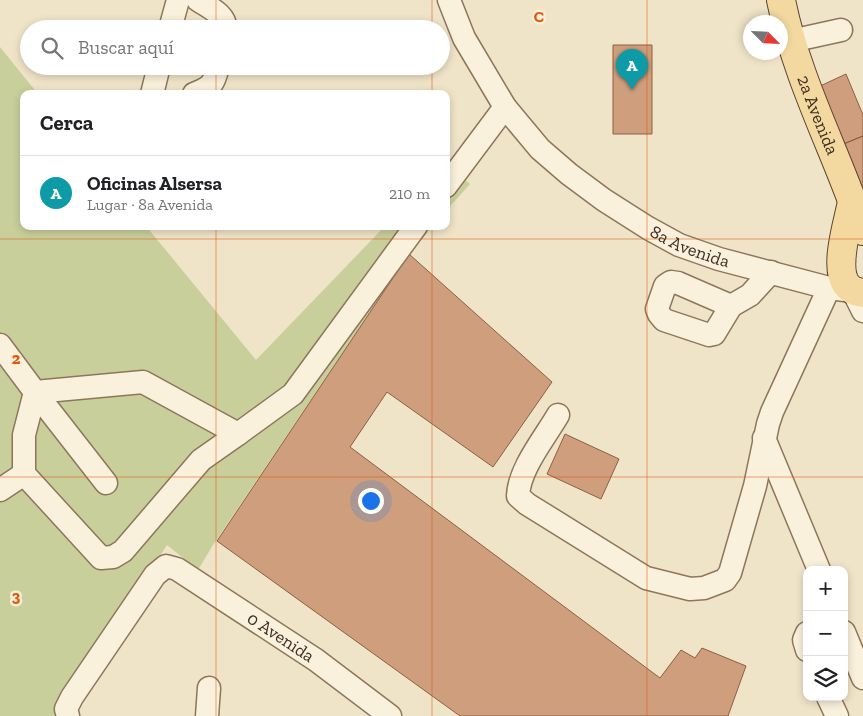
<!DOCTYPE html>
<html lang="es">
<head>
<meta charset="utf-8">
<style>
	body { margin:0; font-family:"Zilla Slab",serif; background:#f2f2f2; color:#202124 }
	.controls { position:absolute; right:15px; bottom:15px; display:grid; overflow:hidden; border-radius:10px; box-shadow:0 2px 8px #0003 }
	.controls button { width:45px; height:45px; display:grid; place-items:center; padding:0; border:0; border-bottom:1px solid #e0e0e0; background:#fff; color:#202124; font:25px sans-serif }
	.compass { position:absolute; left:743px; top:15px; width:45px; height:45px; border-radius:50%; background:#fff; box-shadow:0 2px 8px #0003; rotate:114deg }
	.you { position:absolute; left:370px; top:500px; width:18px; height:18px; margin:-12px; border:4px solid #fff; border-radius:50%; background:#1a73e8; box-shadow:0 0 0 8px #1a73e833 }
	.badge { display:grid; place-items:center; width:32px; height:32px; border-radius:50%; background:#0b8043; color:#fff; font-size:16px; font-weight:700 }
	.pin { position:absolute; translate:-50% -41px; filter:drop-shadow(0 1px 2px #0008) }
	.pin::after { content:''; position:absolute; top:26px; width:18px; height:15px; background:inherit; clip-path:polygon(0 0,100% 0,50% 100%) }
	.list { margin:0; padding:0; list-style:none }
	h2 { display:flex; justify-content:space-between; align-items:center; height:65px; margin:0; padding:0 20px; font-size:21px }
	h2 small { font-size:16px; font-weight:400; color:#757577 }
	.list li { display:grid; grid-template-columns:32px 1fr auto; gap:15px; align-items:center; box-sizing:border-box; height:75px; padding:0 20px; border-top:1px solid #e0e0e0 }
	.list b { display:block; font-size:19px; white-space:nowrap }
	.list p { margin:0; font-size:16px; white-space:nowrap; color:#757577 }
	.list em { font-size:16px; font-style:normal; color:#757577 }
	.icon { flex:none; width:28px; height:28px; fill:none; stroke:currentColor; stroke-width:2; stroke-linecap:round; stroke-linejoin:round }
	.map { position:relative; flex:none; width:863px; height:716px; overflow:hidden }
	.search { position:absolute; background:#fff; box-shadow:0 2px 8px #0003; left:20px; top:20px; width:430px; height:55px; display:flex; align-items:center; gap:12px; box-sizing:border-box; padding:0 18px; border-radius:28px; color:#757577; font-size:19px }
	.panel { position:absolute; background:#fff; box-shadow:0 2px 8px #0003; left:20px; top:90px; width:430px; height:140px; border-radius:10px }
	.map>svg:first-child { display:block }
	.green { fill:#c9cf9b }
	.building { fill:#cf9f7d; stroke:#8d5f41 }
	.lines { fill:none; stroke-linecap:round; stroke-linejoin:round }
	.minor-casing { stroke:#8d765c; stroke-width:25 }
	.major-casing { stroke:#5b4430; stroke-width:30 }
	.minor { stroke:#faf1dc; stroke-width:22 }
	.major { stroke:#f3d9a0; stroke-width:28 }
	.grid { fill:none; stroke:#df570d; stroke-width:1; stroke-opacity:0.55 }
	.labels { text-anchor:middle; stroke-width:5; stroke-linejoin:round; paint-order:stroke }
	.street-label { font-size:18px; fill:#3d2e20; stroke:#f7eed8 }
	.grid-label { font-size:16px; text-anchor:middle; font-weight:bold; fill:#df570d; stroke:#f7eed8; stroke-width:5; stroke-linejoin:round; paint-order:stroke }
</style>
</head>
<body>
<div class="map">
<svg width="863" height="716" viewBox="0 0 863 716">
	<rect width="100%" height="100%" fill="#f0e4c8"/>
	<path class="green" d="M0 47 38 94H24V226H146L256 360 385 226H433L409 254 213 545 198 570 167 545 55 716H0Z
		M446 163 470 184 446 211Z"/>
	<path class="building" d="M613 45H652V134H613Z
		M846 74 863 115V136L841 145 818 87Z
		M863 136V203L841 145Z
		M409 254 552 382 493 467 387 392 350 447 660 678 681 650 695 658 702 648 746 666 728 716H460L217 541Z
		M565 434 619 459 601 499 547 474Z"/>
	<g class="lines">
		<g class="minor-casing">
			<g id="minor">
				<path d="M198 0C208 7 227 15 225 29"/>
				<path id="s1" d="M449 0 464 38 505 107 540 149 569 174 604 200 648 228 679 245 719 259 829 288 853 291 863 311"/>
				<path d="M170 29 178 0"/>
				<path d="M791 41 841 30"/>
				<path d="M152 94 159 66"/>
				<path d="M194 94C212 87 214 84 218 66"/>
				<path d="M446 186 505 107"/>
				<path d="M731 306 678 283 671 282 665 286 657 309 659 314 664 320 709 335 714 334 731 306 750 295 771 272"/>
				<path d="M0 345 35 392 143 382 238 434 293 394 416 226"/>
				<path d="M558 415C544 439 519 469 518 496L527 504 646 578 690 589 704 588 725 580 730 573 755 486 768 424 772 412 829 288"/>
				<path d="M764 438 819 570"/>
				<path d="M106 483 35 392 24 435V474L101 558 113 557 123 551 201 460 238 434"/>
				<path d="M0 490 24 474"/>
				<path d="M844 632 863 678"/>
				<path d="M807 633 804 640 807 650"/>
				<path d="M828 697 837 716"/>
				<path id="s2" d="M68 716 66 709 72 697 155 575 166 566 177 569 316 660 390 716"/>
				<path d="M207 716 209 688"/>
			</g>
		</g>
		<g class="major-casing">
			<g id="major">
				<path id="s3" d="M781 0C797 81 837 153 863 231"/>
				<path d="M852 202C848 222 834 266 846 284 850 290 856 292 863 293"/>
			</g>
		</g>
		<use href="#minor" class="minor"/>
		<use href="#major" class="major"/>
	</g>
	<path class="grid" d="M216 0V29M432 0V29M647 0V716M216 66V94M432 66V94M216 226V716M432 226V716M0 239H863M0 477H863"/>
	<g class="labels">
		<g class="street-label">
			<text dy="6" stroke="none"><textPath href="#s3" startOffset="121">2a Avenida</textPath></text>
			<text dy="6" stroke="none"><textPath href="#s1" startOffset="356">8a Avenida</textPath></text>
			<text dy="6" stroke="none"><textPath href="#s2" startOffset="318">0 Avenida</textPath></text>
		</g>
	</g>
	<g class="grid-label">
		<text x="539" y="22">C</text>
		<text x="16" y="364">2</text>
		<text x="16" y="602">3</text>
	</g>
</svg>
<div class="controls">
<button>+</button>
<button>−</button>
<button><svg class="icon" aria-label="layers" viewBox="0 0 24 24"><path d="M12 4l9 5-9 5-9-5zM3 14l9 5 9-5"/></svg></button>
</div>
<svg class="compass" viewBox="-18 -18 36 36"><path d="M0-13l5 13h-10z" fill="#e53935"/><path d="M0 13l5-13h-10z" fill="#757577"/></svg>
<div class="you"></div>
<div class="pin badge" style="left:632px;top:90px;background:#0f9aa8">A</div>
<div class="search"><svg class="icon" aria-label="search" viewBox="0 0 24 24"><circle cx="10" cy="10" r="6"/><path d="M15 15l6 6"/></svg>Buscar aquí</div>
<section class="panel">
<h2>Cerca<small></small></h2>
<ul class="list">
<li><span class="badge" style="background:#0f9aa8">A</span><div><b>Oficinas Alsersa</b><p>Lugar · 8a Avenida</p></div><em>210 m</em></li>
</ul>
</section>
</div>
</body>
</html>
